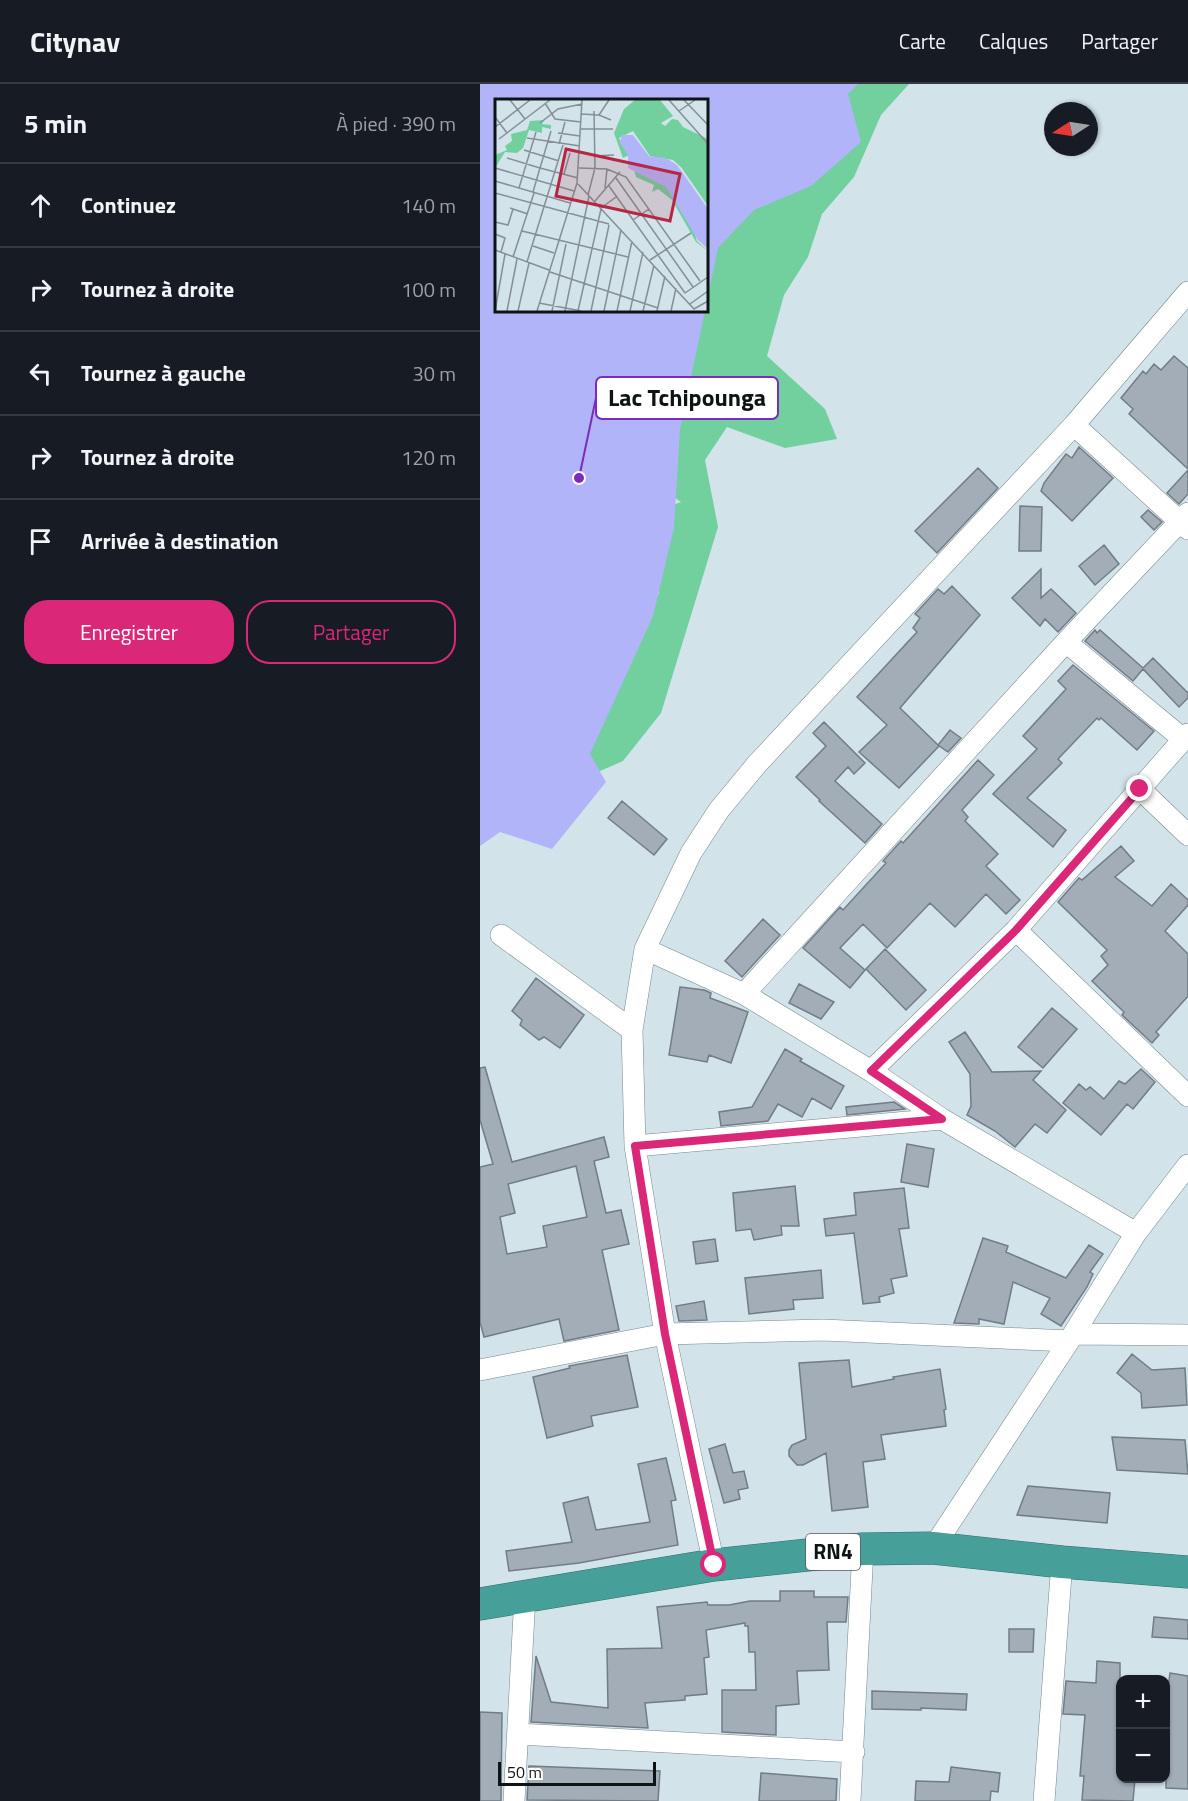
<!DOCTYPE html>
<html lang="fr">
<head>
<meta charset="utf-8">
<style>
	body { margin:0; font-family:"Titillium Web",sans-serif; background:#20242c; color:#f1f3f6 }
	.controls { position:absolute; right:18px; bottom:18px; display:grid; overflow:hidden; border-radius:12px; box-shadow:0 2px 4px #0004 }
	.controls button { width:54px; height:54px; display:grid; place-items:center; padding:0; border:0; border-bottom:2px solid #363941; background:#171b24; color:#f1f3f6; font:30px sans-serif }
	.compass { position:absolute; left:564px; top:18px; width:54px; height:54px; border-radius:50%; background:#171b24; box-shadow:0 2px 4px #0004; rotate:258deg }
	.scale { position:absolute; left:18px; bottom:15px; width:158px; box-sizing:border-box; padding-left:6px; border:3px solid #0e1416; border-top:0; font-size:16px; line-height:21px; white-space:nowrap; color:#0e1416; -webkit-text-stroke:4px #fff; paint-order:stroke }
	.stop { position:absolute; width:18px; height:18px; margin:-14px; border:4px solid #db2777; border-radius:50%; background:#fff }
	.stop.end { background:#db2777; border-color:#fff; box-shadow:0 2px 6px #0008 }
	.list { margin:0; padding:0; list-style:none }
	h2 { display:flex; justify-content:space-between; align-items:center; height:78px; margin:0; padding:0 24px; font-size:26px }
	h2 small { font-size:20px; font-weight:400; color:#9ea1a6 }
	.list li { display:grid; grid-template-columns:39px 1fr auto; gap:18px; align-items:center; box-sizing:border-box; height:84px; padding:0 24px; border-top:2px solid #363941 }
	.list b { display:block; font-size:22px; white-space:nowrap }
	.list em { font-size:20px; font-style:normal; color:#9ea1a6 }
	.actions { display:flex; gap:12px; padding:18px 24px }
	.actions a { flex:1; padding:14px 0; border:2px solid #db2777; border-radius:24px; text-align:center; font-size:21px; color:#db2777 }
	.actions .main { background:#db2777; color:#fff }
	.icon { flex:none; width:33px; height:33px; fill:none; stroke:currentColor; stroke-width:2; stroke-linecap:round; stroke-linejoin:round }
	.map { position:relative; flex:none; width:708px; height:1717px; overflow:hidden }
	header { display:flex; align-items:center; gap:36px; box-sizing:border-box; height:84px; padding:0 30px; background:#171b24; border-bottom:2px solid #363941 }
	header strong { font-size:28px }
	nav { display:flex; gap:33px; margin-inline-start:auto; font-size:21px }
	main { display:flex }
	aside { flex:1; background:#171b24 }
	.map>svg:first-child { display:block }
	.green { fill:#71d09e }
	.water { fill:#b1b4f9 }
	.building { fill:#a3adb8; stroke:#727c86; stroke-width:1.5; fill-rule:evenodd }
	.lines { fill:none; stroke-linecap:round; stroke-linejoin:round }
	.minor-casing { stroke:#77878d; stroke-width:22 }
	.highway-casing { stroke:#336e6c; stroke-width:33 }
	.minor { stroke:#fff; stroke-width:21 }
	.highway { stroke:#479f9a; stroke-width:32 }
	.route { stroke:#db2777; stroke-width:8 }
	.labels { text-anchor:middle; stroke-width:4.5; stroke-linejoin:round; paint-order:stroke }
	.shield { fill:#fff; stroke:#565a5c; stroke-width:1.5 }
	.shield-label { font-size:21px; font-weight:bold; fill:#0e1416 }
	.inset-road { fill:none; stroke:#849095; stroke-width:1.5 }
	.view { fill:#b82645; fill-opacity:0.15; stroke:#b82645; stroke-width:3 }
	.inset-edge { fill:none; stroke:#0e1416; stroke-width:3 }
	.leader { fill:none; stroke:#7b2cbf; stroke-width:2 }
	.callout-dot { fill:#7b2cbf; stroke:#fff; stroke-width:2 }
	.callout { fill:#fff; stroke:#7b2cbf; stroke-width:2 }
	.callout-label { font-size:24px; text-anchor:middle; font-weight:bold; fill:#0e1416 }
</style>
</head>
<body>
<header>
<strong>Citynav</strong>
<nav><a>Carte</a><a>Calques</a><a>Partager</a></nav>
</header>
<main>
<aside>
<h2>5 min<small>À pied · 390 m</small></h2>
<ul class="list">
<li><svg class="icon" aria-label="ahead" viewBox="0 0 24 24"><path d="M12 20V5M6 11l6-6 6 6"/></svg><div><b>Continuez</b></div><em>140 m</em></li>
<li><svg class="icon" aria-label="right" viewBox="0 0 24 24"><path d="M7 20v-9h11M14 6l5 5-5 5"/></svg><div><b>Tournez à droite</b></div><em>100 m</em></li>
<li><svg class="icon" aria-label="left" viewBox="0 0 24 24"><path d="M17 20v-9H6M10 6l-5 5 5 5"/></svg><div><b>Tournez à gauche</b></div><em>30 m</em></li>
<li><svg class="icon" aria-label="right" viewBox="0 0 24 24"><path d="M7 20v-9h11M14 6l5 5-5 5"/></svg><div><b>Tournez à droite</b></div><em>120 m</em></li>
<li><svg class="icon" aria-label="arrive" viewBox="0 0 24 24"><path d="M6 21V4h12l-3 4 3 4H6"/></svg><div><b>Arrivée à destination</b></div></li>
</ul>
<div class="actions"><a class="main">Enregistrer</a><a>Partager</a></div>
</aside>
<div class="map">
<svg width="708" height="1717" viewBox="0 0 708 1717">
	<rect width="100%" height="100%" fill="#d2e3e9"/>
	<path class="green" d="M358 0H429L401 31 374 93 342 130 328 173 304 211 287 272 345 325 357 355 305 364 247 343 225 376 238 443 181 629 143 677 111 691 91 669 165 527 179 510 171 468 162 433 201 418 180 404 209 227 226 226 227 170Z"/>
	<path class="water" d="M0 0H378L368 10 381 58 331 102 274 126 238 164 227 217 226 16H16V226L225 227 200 345 194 444 173 532 110 670 126 698 72 765 20 748 0 762Z"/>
	<path class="building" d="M694 272 708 284V385L649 330 653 325 641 314 663 287 666 290 674 280 681 286Z
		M599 363 633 394 592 437 561 407 564 399 586 370 592 374Z
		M498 384 518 404 457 469 435 447Z
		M708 386V410L699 420 687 409Z
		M540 422 562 423 561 467H539Z
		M668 426 682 438 674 446 661 433Z
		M624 461 639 480 615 501 599 482Z
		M561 485V514L571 505 596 529 578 548 565 535 560 542 532 514Z
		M472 502 500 531 420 624 459 662 419 704 379 668 407 641 377 613 437 548 433 544 440 534 435 530 458 505 464 510Z
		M615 546 617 549 620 546 663 584 673 574 708 609V614L699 623 663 585 653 597 605 557Z
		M593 581 674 647 657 666 621 634 619 636 617 634 578 675 582 679 547 714 586 746 573 763 513 710 557 665 543 652 586 605 578 597Z
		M344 638 385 679 374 690 368 683 355 697 402 740 385 759 339 717 340 716 316 693 346 662 333 649Z
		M470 646 481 654 468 668 458 661Z
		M498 676 514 691 482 726 488 733 485 737 518 770 506 782 540 816 526 830 506 810 475 843 450 819 407 864 383 840 360 864 385 886 370 904 323 864 360 823 363 826 406 779 403 777 421 757 423 759Z
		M142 717 187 755 174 771 128 734Z
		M641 762 654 777 635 793 672 822 691 800 708 816V821L685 847 708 870V912L676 948 679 951 672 959 642 931 644 928 612 897 628 881 621 872 627 866 578 818 599 794 602 796Z
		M283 835 300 851 262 893 245 877Z
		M405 865 446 906 426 926 386 885Z
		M56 894 104 931 80 964 64 953 59 956 40 941 42 936 32 927Z
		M319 900 354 918 341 935 309 919Z
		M200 903 224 906 231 909 230 914 268 928 251 979 229 971 227 978 189 971Z
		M572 924 597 945 563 984 538 963Z
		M485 948 512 988 561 987 553 996 586 1026 567 1049 555 1040 535 1063 515 1047 487 1031 491 1022 490 990 469 958Z
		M305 965 322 975 320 977 364 1002 351 1025 332 1014 322 1033 298 1020 288 1037 241 1042 239 1028 272 1023Z
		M5 983 32 1078 124 1053 129 1073 114 1077 126 1129 141 1126 149 1160 122 1166 139 1246 84 1257 79 1235 4 1253 0 1238V1083L13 1080 0 1036V984ZM96 1082 107 1133 63 1142 67 1163 27 1170 20 1133 35 1129 28 1100Z
		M661 985 675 998 653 1025 647 1020 621 1051 583 1019 599 1000 606 1006 610 1003 624 1015 639 997 645 1000Z
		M414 1018 425 1025 367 1031 366 1023Z
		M427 1060 454 1065 448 1103 421 1098Z
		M315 1102 319 1142H301L302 1151 274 1156 271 1145 256 1147 253 1109Z
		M424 1104 429 1144 419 1145 427 1192 411 1195 414 1209 399 1213 400 1218 383 1220 374 1149 346 1152 344 1135 376 1131 374 1109Z
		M503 1154 528 1162 526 1168 586 1194 609 1161 623 1170 610 1188 613 1190 607 1203 581 1242 561 1230 570 1214 533 1198 524 1240 499 1235V1240L474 1239Z
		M235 1155 238 1177 216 1180 213 1158Z
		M341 1186 343 1214 313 1216 314 1225 269 1230 265 1194Z
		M224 1217 227 1236 199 1237 196 1222Z
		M652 1270 672 1286 705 1284 707 1321 662 1324 661 1309 637 1289Z
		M147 1271 158 1323 111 1332 113 1342 67 1354 53 1293 90 1284 89 1282Z
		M369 1276 372 1303 414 1295 413 1293 460 1285 466 1325 464 1326 466 1342 401 1351 405 1375 383 1378 388 1423 352 1427 346 1369 323 1381H317L309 1372V1366L312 1361 326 1355 319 1279Z
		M632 1353 705 1356 708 1390 637 1386Z
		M245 1360 253 1389 264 1387 268 1404 258 1406 260 1415 244 1419 229 1365Z
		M186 1374 196 1416 191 1417 198 1461 99 1479 29 1487 26 1467 92 1458 83 1419 108 1413 116 1446 170 1438 158 1380Z
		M548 1402 630 1409 627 1439 537 1431Z
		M300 1507H334V1513H368L366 1538H347L349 1586 317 1587 319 1620 296 1622V1651L242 1648V1606H276L275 1568H269L268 1542H265V1539L226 1546 229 1573 224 1574 227 1610 205 1612V1616L165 1619 168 1644 51 1638 56 1572 71 1618 128 1624 127 1565 182 1564 177 1523 227 1518 228 1521H249L270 1517H300Z
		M674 1533 708 1536V1555L672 1553Z
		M529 1545H554L553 1568H529Z
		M617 1577 640 1579V1695H655L653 1717 602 1716 604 1692H600L605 1631 583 1630 586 1597 616 1599Z
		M690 1589 708 1592V1705L686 1704V1619Z
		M392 1607 487 1610 486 1626 441 1624V1626L392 1625Z
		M0 1628 22 1629 21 1717H0Z
		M49 1682 180 1687 178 1717 47 1716Z
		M471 1683 520 1689 518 1708 511 1707 510 1717H435L436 1697 469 1698Z
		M281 1689 357 1695 356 1717H279Z"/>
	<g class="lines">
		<g class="minor-casing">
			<path id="minor" d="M594 341 708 445
				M586 558 703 655
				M660 705 708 751
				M536 846 708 1012
				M21 851 152 946
				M165 865 264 910 391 987 462 1035 656 1149
				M264 910 586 558 708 429
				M391 987 536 846 708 650
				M155 1062 462 1035
				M594 1250 708 1251
				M0 1286 185 1250 343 1246 589 1257
				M453 1464 589 1257 656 1149 708 1081
				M234 1481 185 1250 155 1062 152 946 165 865 211 769 239 726 277 680 594 341 708 208
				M38 1650 374 1668
				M34 1717 45 1511
				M370 1717 383 1465
				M564 1717 582 1478"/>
		</g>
		<g class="highway-casing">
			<path id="highway" d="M0 1520 234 1481 383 1465 453 1464 582 1478 708 1488"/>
		</g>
		<use href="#minor" class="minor"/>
		<use href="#highway" class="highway"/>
	</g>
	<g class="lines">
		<path class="route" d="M234 1481 185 1250 155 1062 462 1035 391 987 536 846 660 705"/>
	</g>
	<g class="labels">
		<rect class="shield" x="326" y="1450" width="54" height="36" rx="4.5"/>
		<g class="shield-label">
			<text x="353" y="1475">RN4</text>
		</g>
	</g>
	<g transform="translate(15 15)">
		<rect width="213" height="213" fill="#d2e3e9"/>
		<path d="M140 1H165L178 17 166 24 170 27 177 20 183 21 188 28 213 40V107L186 68 178 61 155 57 138 32 124 39 134 56 128 59 119 34 129 10ZM49 21 47 25 56 26V30L47 28V34L34 31 28 49 22 54 10 53 0 69V56L12 51 10 47 17 42 16 35 32 31 35 22ZM139 71 171 87 198 128 202 142 213 152 201 143 177 101 163 90 157 93 159 86 141 78Z" fill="#71d09e"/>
		<path d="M127 36H138L154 57 171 59 182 66 213 110V150L203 141 171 88 133 69V56L125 44Z" fill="#b1b4f9"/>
		<path class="inset-road" d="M15 1 30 20M174 1 213 45M189 1 213 26M50 4 60 20 86 23M184 12 200 1M86 15 104 16 116 21M104 16 114 1M0 18 12 34M45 24 63 10 87 5M0 28 35 1M85 30H118M56 32 45 69 83 79M63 34 85 37M32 39 85 47M4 40 55 1M64 45 70 23M29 51 64 62M100 57 119 56M12 59 45 69 38 93M0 69 79 92M84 69 112 70 131 78 205 182M69 75 75 54M121 79 198 188M0 82 75 104M83 85 199 210 213 202M114 87 190 194M24 89 41 33M110 89 112 70M0 94 114 125M93 96 100 69 99 12M100 102 125 73M15 109 33 115M106 109 121 98M138 121 154 110M0 123 13 126 18 110M27 132 133 158M0 135 10 139 6 153M38 147 59 154M0 151 54 171M18 158 39 94M155 161 196 134M32 163 68 46M55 173 163 209M190 194 213 178M44 204 86 212M195 205 213 192M0 212 10 155M12 212 22 160M23 212 34 164M42 212 82 84 87 1M57 212 71 145M70 212 94 97M83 212 106 110M96 212 114 126M109 212 126 131M122 212 137 142M135 212 148 153M148 212 159 166M162 212 170 177M176 212 181 189"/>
		<path class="view" d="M71 50 185 75 175 122 61 97Z"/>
		<rect width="213" height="213" class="inset-edge"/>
	</g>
	<path class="leader" d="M99 394L116 314"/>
	<circle class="callout-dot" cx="99" cy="394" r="6"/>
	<rect class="callout" x="116" y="293" width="182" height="42" rx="6"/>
	<g class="callout-label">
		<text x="207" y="322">Lac Tchipounga</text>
	</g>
</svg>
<div class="controls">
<button>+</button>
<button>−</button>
</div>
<svg class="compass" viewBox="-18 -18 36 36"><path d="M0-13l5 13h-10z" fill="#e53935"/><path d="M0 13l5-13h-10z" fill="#9ea1a6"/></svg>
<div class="scale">50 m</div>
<div class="stop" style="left:234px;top:1481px"></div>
<div class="stop end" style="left:660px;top:705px"></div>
</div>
</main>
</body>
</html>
